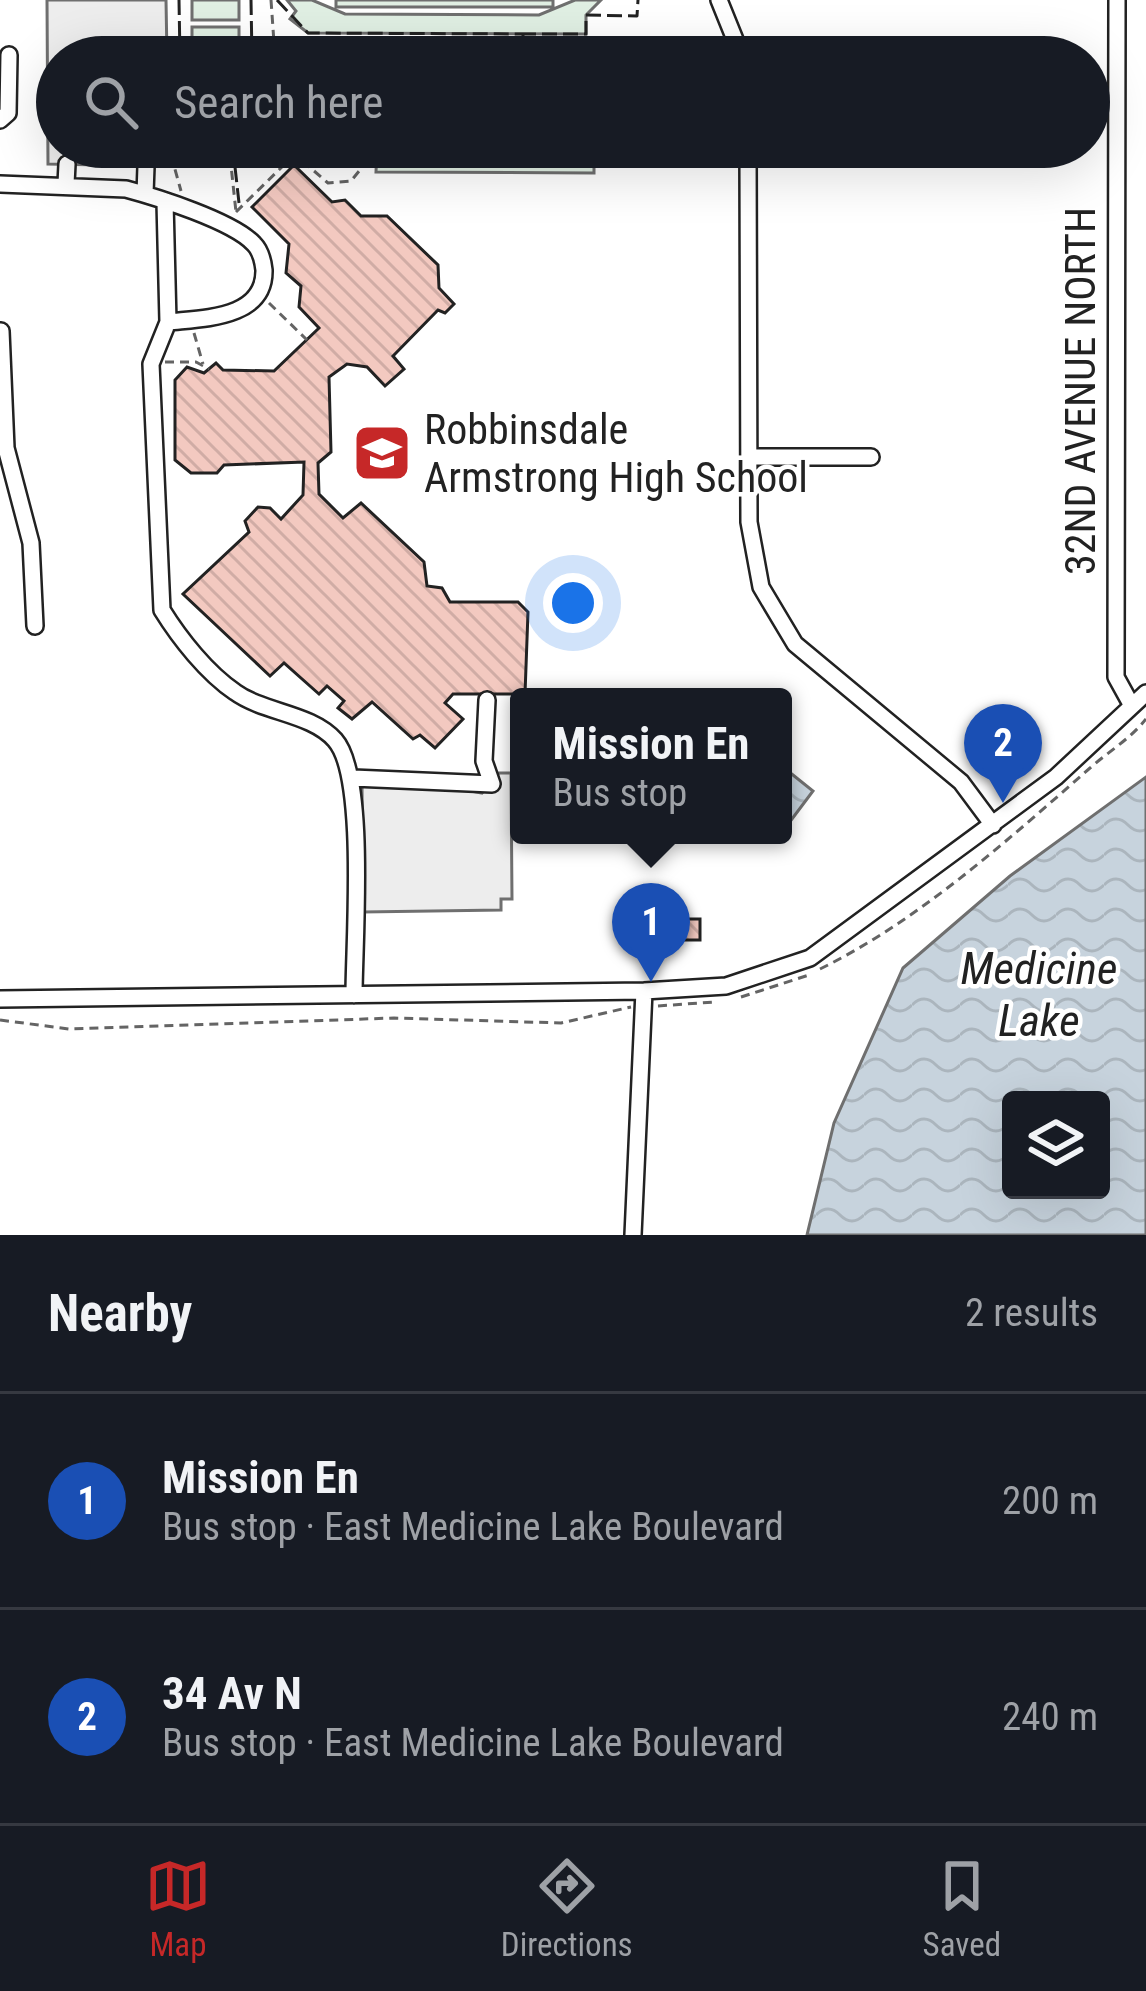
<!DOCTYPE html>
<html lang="en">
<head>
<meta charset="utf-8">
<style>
	body { margin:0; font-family:"Roboto Condensed",sans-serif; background:#242831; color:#f1f3f6 }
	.controls { position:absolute; right:36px; bottom:36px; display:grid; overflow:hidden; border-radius:12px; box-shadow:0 12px 48px #0002 }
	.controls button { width:108px; height:108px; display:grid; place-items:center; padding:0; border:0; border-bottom:3px solid #363941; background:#171b24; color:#f1f3f6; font:60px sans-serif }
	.you { position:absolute; left:573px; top:603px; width:42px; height:42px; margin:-30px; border:9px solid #fff; border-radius:50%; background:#1a73e8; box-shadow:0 0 0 18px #1a73e833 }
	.badge { display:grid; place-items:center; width:78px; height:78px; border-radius:50%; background:#c62828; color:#fff; font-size:39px; font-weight:700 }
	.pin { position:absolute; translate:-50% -99px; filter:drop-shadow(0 3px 6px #0008) }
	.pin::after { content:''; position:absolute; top:63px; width:42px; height:36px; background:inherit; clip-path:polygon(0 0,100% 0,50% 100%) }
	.popup { position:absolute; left:510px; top:688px; width:282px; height:156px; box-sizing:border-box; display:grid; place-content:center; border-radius:12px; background:#171b24; filter:drop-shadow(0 3px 9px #0005); font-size:39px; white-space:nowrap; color:#9ea1a6 }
	.popup b { font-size:45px; color:#f1f3f6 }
	.popup::after { content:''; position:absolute; left:50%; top:100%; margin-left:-24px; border:24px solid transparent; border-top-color:#171b24 }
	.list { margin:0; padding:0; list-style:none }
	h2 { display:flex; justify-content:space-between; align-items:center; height:156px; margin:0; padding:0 48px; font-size:51px }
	h2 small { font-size:39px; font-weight:400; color:#9ea1a6 }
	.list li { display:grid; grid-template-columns:78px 1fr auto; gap:36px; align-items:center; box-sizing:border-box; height:216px; padding:0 48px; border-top:3px solid #363941 }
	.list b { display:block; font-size:45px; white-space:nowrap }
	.list p { margin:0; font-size:39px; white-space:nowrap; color:#9ea1a6 }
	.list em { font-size:39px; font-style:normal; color:#9ea1a6 }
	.icon { flex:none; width:66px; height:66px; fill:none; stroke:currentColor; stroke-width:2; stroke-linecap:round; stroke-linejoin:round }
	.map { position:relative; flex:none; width:1146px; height:1235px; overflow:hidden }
	.search { position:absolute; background:#171b24; box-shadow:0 12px 48px #0002; left:36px; right:36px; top:36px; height:132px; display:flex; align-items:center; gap:30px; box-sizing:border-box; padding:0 42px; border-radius:66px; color:#9ea1a6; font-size:45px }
	.sheet { height:588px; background:#171b24 }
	nav { display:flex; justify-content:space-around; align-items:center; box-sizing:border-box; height:168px; border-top:3px solid #363941; background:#171b24; font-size:33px; color:#9ea1a6 }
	nav a { display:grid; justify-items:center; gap:6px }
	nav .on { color:#c62828 }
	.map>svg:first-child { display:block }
	.pitch { fill:#e0efe3; stroke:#6f6f6f; stroke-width:3 }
	.parking { fill:#ededed; stroke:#6f6f6f; stroke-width:3 }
	.water { fill:url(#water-waves); stroke:#6f6f6f; stroke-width:3; fill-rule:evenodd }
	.building { fill:url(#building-back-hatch); stroke:#222; stroke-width:3 }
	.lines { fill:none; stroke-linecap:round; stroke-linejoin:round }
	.minor-casing { stroke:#222; stroke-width:20 }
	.path { stroke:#646464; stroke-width:3; stroke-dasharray:9 6; stroke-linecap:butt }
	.minor { stroke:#fff; stroke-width:15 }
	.fence { stroke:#222; stroke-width:3; stroke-dasharray:15 6; stroke-linecap:butt }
	.labels { text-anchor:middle; stroke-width:9; stroke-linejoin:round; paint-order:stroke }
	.street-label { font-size:42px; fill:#222; stroke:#fff }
	.poi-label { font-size:42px; fill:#222; stroke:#fff; text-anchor:start }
	.water-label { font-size:45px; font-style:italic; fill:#222; stroke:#fff }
</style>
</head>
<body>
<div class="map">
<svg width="1146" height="1235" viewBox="0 0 1146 1235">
	<defs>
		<pattern id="water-waves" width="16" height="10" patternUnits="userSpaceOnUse" patternTransform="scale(3)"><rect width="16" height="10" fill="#c7d3dd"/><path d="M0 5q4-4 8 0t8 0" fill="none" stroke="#abb5bd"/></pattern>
		<pattern id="building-back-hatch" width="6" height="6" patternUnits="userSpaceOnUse" patternTransform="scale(3)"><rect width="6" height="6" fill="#f3c9c0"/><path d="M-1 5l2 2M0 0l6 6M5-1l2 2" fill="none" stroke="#d0aca5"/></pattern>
	</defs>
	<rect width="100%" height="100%" fill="#fff"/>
	<path class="pitch" d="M192 0H239V20H192Z
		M287 0H312L345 14 539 15 575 0H601L586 15V34L308 33 290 19 296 11Z
		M336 0H553V7H336Z
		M192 27H239V49H192Z
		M377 147H594V173L376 172Z"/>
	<path class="parking" d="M47 0H166L167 57H57V147H156V166L48 164Z
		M499 773H511L512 899H501V910L363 912 362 786 439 785 482 793Z"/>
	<path class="water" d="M783 767 813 791 783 831Z
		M1146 777V1235H807L834 1123 903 968 1010 876ZM1101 1100V1190H1011V1100Z"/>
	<path class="building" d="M294 165 332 202 345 200 361 216H387L438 265 439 288 454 304 445 313 438 310 393 356 404 369 385 386 367 367 347 364 329 377 331 452 318 463 319 494 343 518 361 503 424 562 427 586 442 588 450 602H518L528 612 525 694H453L445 703 463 719 435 748 420 735 413 739 372 702 352 719 338 708 344 701 327 686 319 694 284 663 270 676 183 594 249 532 245 521 258 507 270 508 281 519 303 495 304 462 224 465 217 473H191L175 460V380L187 367 204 373 216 363 223 370 274 371 319 328 299 307 301 286 286 273 289 244 252 207Z
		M679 919H700V940H679Z"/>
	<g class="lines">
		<g class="minor-casing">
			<path id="minor" d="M719 0 742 57
				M1117 0 1116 677 1132 706
				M0 120 8 113 9 55
				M748 147 749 522 761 587 795 644 961 782 993 825
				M0 184 126 189C156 197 233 221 254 244 261 251 263 261 264 270 265 319 203 318 168 322L165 202
				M66 184 67 164
				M145 194 146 166
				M168 322 151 364 162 610C180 639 207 673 235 692 264 713 311 713 335 740 367 776 354 941 354 995
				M1 331 6 448 31 543 35 626
				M749 457H871
				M353 778 492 784 484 761 487 700
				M0 999 644 991 726 986 810 958 1056 777 1146 693
				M633 1235 644 991"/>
		</g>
		<path class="path" d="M271 0 275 57
			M276 43H375
			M154 154 208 157 239 147
			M171 155 181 191
			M230 156 236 212
			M236 212 291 158H299L328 183 351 181 364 165 349 147
			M269 303 307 340
			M194 333 203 364
			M165 362H196L209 369
			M820 969C918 921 1008 840 1090 768 1109 751 1129 740 1146 719
			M741 997 812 974
			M658 1006 714 1002
			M0 1020 69 1029 394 1018 561 1023 631 1007"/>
		<use href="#minor" class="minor"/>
		<path class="fence" d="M179 0 180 57
			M251 0 252 57
			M277 0 308 33 523 34
			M523 57V34H586V15L637 16 638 0
			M174 159 225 161
			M239 203 235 167 251 147"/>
	</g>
	<defs>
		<g id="school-square" transform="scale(3)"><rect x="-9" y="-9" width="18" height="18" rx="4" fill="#c62828" stroke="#fff"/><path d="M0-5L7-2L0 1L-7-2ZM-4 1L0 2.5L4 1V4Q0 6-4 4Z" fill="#fff"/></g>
	</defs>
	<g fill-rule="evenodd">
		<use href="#school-square" x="382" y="453"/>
	</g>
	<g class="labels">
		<g class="street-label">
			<text transform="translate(1080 391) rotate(-90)" y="15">32ND AVENUE NORTH</text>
		</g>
		<g class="poi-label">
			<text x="424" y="444">Robbinsdale<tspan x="424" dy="48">Armstrong High School</tspan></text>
		</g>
		<g class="water-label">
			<text x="1039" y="984">Medicine<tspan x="1039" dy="52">Lake</tspan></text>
		</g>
	</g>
</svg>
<div class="controls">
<button><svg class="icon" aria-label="layers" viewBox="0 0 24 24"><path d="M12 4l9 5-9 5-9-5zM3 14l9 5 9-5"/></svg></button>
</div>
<div class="you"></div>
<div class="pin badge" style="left:651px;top:982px;background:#1a4fb4">1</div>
<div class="popup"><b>Mission En</b>Bus stop</div>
<div class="pin badge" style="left:1003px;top:803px;background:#1a4fb4">2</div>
<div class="search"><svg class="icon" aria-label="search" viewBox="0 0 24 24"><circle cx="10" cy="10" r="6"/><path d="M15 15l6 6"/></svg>Search here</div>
</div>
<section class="sheet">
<h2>Nearby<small>2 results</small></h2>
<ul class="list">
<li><span class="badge" style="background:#1a4fb4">1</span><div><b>Mission En</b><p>Bus stop · East Medicine Lake Boulevard</p></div><em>200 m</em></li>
<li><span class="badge" style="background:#1a4fb4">2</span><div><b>34 Av N</b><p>Bus stop · East Medicine Lake Boulevard</p></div><em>240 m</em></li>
</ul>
</section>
<nav>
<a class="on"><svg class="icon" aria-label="map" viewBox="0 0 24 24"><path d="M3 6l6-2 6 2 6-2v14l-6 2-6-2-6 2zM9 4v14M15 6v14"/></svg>Map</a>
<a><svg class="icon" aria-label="directions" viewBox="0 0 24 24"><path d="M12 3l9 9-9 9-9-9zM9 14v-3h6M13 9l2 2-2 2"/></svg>Directions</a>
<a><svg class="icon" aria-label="saved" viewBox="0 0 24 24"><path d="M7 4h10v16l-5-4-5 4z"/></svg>Saved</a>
</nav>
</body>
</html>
